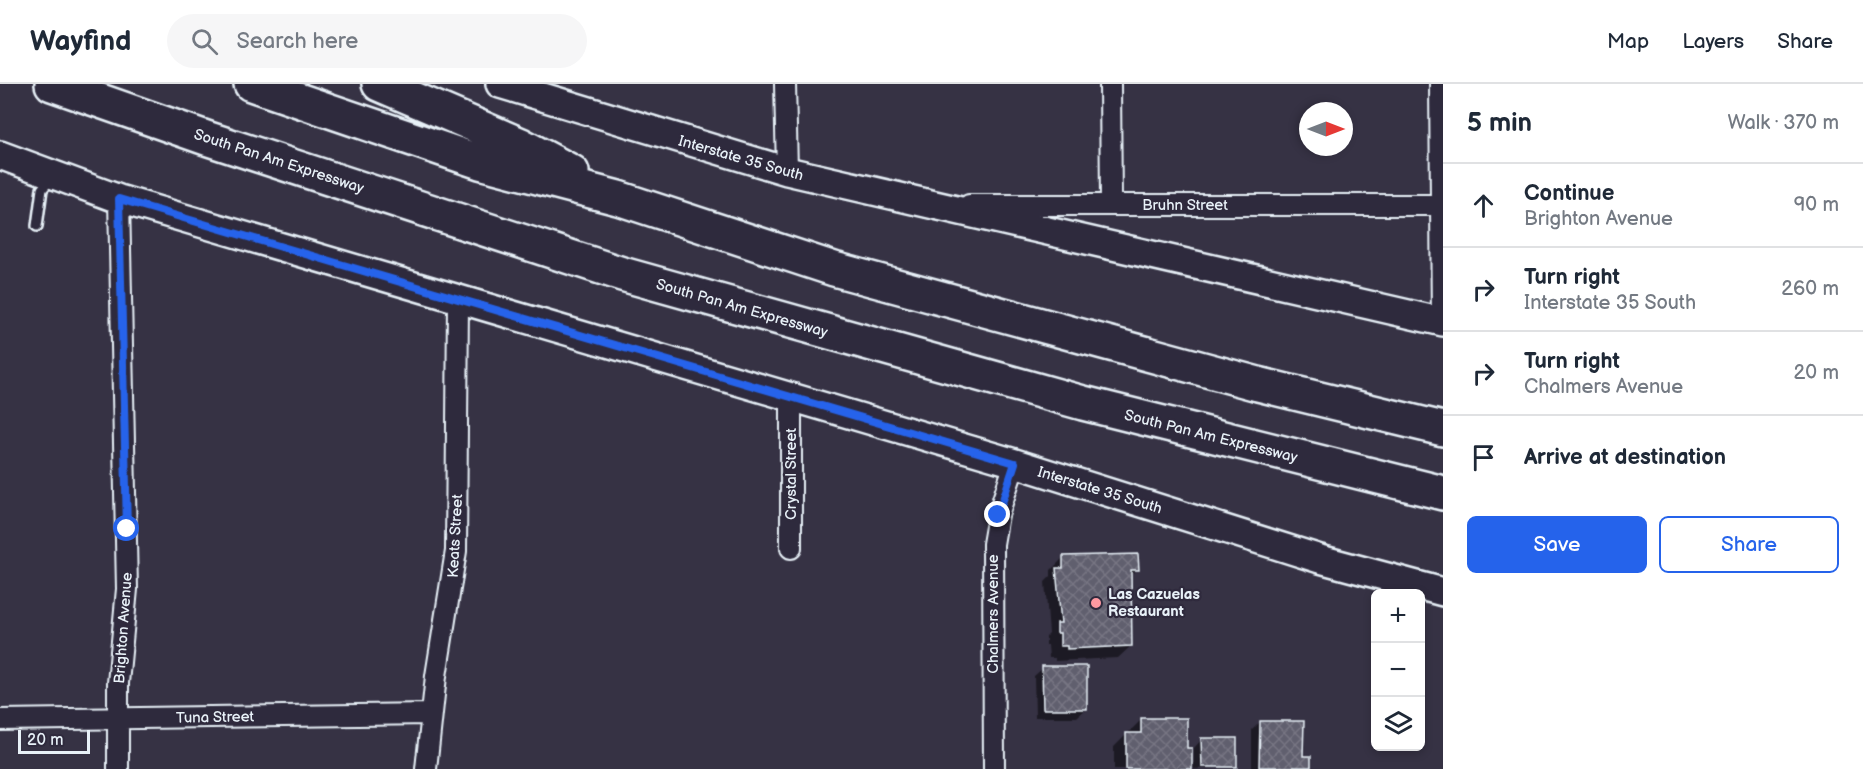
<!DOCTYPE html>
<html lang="en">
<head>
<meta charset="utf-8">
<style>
	body { margin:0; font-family:"Balsamiq Sans",sans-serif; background:#f6f6f7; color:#1f2937 }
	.controls { position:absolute; right:18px; bottom:18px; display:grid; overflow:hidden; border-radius:9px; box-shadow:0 3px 9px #0003 }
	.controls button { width:54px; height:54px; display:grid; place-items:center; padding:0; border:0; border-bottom:2px solid #e0e1e3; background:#fff; color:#1f2937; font:30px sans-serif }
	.compass { position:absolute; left:1299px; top:18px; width:54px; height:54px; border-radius:50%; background:#fff; box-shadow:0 3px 9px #0003; rotate:90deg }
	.scale { position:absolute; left:18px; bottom:15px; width:72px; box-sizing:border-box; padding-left:6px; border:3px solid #e8f1f8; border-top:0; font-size:16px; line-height:21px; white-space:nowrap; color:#e8f1f8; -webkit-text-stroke:4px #2f2a3d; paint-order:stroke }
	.stop { position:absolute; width:18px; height:18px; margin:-14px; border:4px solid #2563eb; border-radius:50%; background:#fff }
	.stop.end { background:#2563eb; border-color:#fff; box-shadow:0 2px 6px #0008 }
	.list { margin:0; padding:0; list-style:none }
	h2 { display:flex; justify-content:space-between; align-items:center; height:78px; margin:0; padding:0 24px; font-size:26px }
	h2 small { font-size:20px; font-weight:400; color:#747a83 }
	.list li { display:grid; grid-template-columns:39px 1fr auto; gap:18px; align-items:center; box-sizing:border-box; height:84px; padding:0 24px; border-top:2px solid #e0e1e3 }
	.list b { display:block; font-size:22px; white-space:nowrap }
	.list p { margin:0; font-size:20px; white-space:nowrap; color:#747a83 }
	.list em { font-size:20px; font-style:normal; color:#747a83 }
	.actions { display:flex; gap:12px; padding:18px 24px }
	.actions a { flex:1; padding:14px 0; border:2px solid #2563eb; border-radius:9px; text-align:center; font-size:21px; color:#2563eb }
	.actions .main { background:#2563eb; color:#fff }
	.icon { flex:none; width:33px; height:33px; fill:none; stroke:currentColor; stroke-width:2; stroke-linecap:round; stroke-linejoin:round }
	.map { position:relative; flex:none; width:1443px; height:685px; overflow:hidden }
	header { display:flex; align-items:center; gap:36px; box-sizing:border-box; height:84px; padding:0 30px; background:#fff; border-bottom:2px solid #e0e1e3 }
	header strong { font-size:28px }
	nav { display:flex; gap:33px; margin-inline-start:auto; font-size:21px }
	.search { width:420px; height:54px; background:#f6f6f7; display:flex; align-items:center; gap:15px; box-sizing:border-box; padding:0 21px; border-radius:33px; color:#747a83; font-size:22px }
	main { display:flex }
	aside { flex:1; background:#fff }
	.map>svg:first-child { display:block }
	.shadow { fill:#0007 }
	.building { fill:url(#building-cross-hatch); stroke:#e8f1f8; stroke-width:1.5 }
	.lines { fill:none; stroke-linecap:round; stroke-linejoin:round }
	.service-casing { stroke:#e8f1f8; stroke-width:14 }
	.minor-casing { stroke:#e8f1f8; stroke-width:24 }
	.secondary-casing { stroke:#e8f1f8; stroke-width:32 }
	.motorway-casing { stroke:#e8f1f8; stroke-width:38 }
	.service { stroke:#2f2a3d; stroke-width:9 }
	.minor { stroke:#2f2a3d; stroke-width:20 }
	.secondary { stroke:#2f2a3d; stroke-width:27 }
	.motorway { stroke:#2f2a3d; stroke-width:33 }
	.route { stroke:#2563eb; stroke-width:8 }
	.poi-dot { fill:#ff9aa2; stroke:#2f2a3d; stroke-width:2 }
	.labels { text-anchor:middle; stroke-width:4.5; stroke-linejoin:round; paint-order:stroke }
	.street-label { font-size:15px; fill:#e8f1f8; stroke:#2f2a3d }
	.poi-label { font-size:15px; font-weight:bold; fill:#e8f1f8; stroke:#2f2a3d; text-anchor:start }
</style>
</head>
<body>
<header>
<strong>Wayfind</strong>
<div class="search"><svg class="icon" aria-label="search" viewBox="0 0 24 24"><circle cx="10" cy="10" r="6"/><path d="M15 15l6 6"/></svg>Search here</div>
<nav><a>Map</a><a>Layers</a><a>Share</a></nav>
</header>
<main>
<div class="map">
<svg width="1443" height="685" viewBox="0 0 1443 685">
	<defs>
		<pattern id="building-cross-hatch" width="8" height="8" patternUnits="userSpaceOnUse" patternTransform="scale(1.5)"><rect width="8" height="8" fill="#605e6e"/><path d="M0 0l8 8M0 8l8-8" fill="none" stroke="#777683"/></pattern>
	</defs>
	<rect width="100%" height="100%" fill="#363244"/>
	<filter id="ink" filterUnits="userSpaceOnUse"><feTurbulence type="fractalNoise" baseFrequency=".0167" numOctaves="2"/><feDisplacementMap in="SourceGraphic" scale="12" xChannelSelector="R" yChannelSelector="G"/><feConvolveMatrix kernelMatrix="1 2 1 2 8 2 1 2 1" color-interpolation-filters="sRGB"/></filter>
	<g filter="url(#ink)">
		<path class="shadow" d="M1063 474 1137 485 1129 493 1131 562 1118 574 1055 577V574H1049L1048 561H1046V553L1049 550 1045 498 1051 492V486Z
			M1043 584 1086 625 1077 633H1035L1034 592Z
			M1142 635 1185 665 1189 685H1114V663Z
			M1260 638 1302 673 1309 683 1252 685V646Z
			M1202 655 1235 683 1194 685V664Z"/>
		<path class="building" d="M1138 470 1139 486H1131L1132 562 1067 565V562H1060V549H1057V539H1061L1056 484H1063V472Z
			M1042 582H1087V625H1043Z
			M1141 634H1187V664H1192V685H1126V649H1141Z
			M1260 637H1304L1303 672H1311V683H1259Z
			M1201 654H1237V683H1202Z"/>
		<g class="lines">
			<g class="service-casing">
				<path id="service" d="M37 142 42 105 53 93"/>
			</g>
			<g class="minor-casing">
				<path id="minor" d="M785 0 787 87
					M1110 0 1111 121
					M1440 0 1442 238
					M969 121H1443
					M791 315V464
					M0 636 431 630
					M118 685V599L127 505 119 115
					M426 685 436 592 456 467 458 216
					M994 685 993 460 998 431 1015 379"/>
			</g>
			<g class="secondary-casing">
				<path id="secondary" d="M500 0 787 87 1443 238
					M0 71 119 115 1015 379 1320 475 1443 508"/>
			</g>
			<g class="motorway-casing">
				<path id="motorway" d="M52 0 209 55 622 190 1083 319 1443 409
					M251 0 480 78 618 114 834 185 1258 300 1443 345
					M379 0 521 61 572 88"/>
			</g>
			<use href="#service" class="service"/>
			<use href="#minor" class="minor"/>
			<use href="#secondary" class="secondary"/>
			<use href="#motorway" class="motorway"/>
		</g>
	</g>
	<g class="lines" filter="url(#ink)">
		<path class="route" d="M127 445 119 115 1015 379 998 431"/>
	</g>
	<circle class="poi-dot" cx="1096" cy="519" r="6"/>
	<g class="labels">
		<g class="street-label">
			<text transform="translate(741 74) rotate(16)" y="5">Interstate 35 South</text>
			<text transform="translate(279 77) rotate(18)" y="5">South Pan Am Expressway</text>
			<text x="1185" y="126">Bruhn Street</text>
			<text transform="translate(742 224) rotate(16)" y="5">South Pan Am Expressway</text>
			<text transform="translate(1211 352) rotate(14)" y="5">South Pan Am Expressway</text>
			<text transform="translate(791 390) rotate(-90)" y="5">Crystal Street</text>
			<text transform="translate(1100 406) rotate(17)" y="5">Interstate 35 South</text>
			<text transform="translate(455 452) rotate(-87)" y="5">Keats Street</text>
			<text transform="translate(993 530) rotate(-90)" y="5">Chalmers Avenue</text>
			<text transform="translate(123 544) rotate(-86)" y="5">Brighton Avenue</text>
			<text transform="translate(215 633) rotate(-1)" y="5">Tuna Street</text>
		</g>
		<g class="poi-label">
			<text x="1108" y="515">Las Cazuelas<tspan x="1108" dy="17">Restaurant</tspan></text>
		</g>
	</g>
</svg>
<div class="controls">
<button>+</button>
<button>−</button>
<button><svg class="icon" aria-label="layers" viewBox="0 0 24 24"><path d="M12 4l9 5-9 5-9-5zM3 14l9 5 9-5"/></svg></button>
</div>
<svg class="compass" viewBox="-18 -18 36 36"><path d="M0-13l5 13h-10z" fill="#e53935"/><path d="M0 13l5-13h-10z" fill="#747a83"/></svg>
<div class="scale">20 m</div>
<div class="stop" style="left:127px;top:445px"></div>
<div class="stop end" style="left:998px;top:431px"></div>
</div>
<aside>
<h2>5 min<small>Walk · 370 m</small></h2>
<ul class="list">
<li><svg class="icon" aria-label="ahead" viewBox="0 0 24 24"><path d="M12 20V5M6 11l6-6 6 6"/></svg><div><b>Continue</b><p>Brighton Avenue</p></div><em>90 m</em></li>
<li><svg class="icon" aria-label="right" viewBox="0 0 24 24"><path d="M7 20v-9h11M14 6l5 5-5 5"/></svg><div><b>Turn right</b><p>Interstate 35 South</p></div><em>260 m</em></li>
<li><svg class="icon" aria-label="right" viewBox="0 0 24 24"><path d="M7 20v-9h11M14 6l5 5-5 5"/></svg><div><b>Turn right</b><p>Chalmers Avenue</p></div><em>20 m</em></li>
<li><svg class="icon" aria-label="arrive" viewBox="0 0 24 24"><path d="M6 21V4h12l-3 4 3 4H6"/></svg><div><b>Arrive at destination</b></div></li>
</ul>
<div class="actions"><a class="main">Save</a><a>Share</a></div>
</aside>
</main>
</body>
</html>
